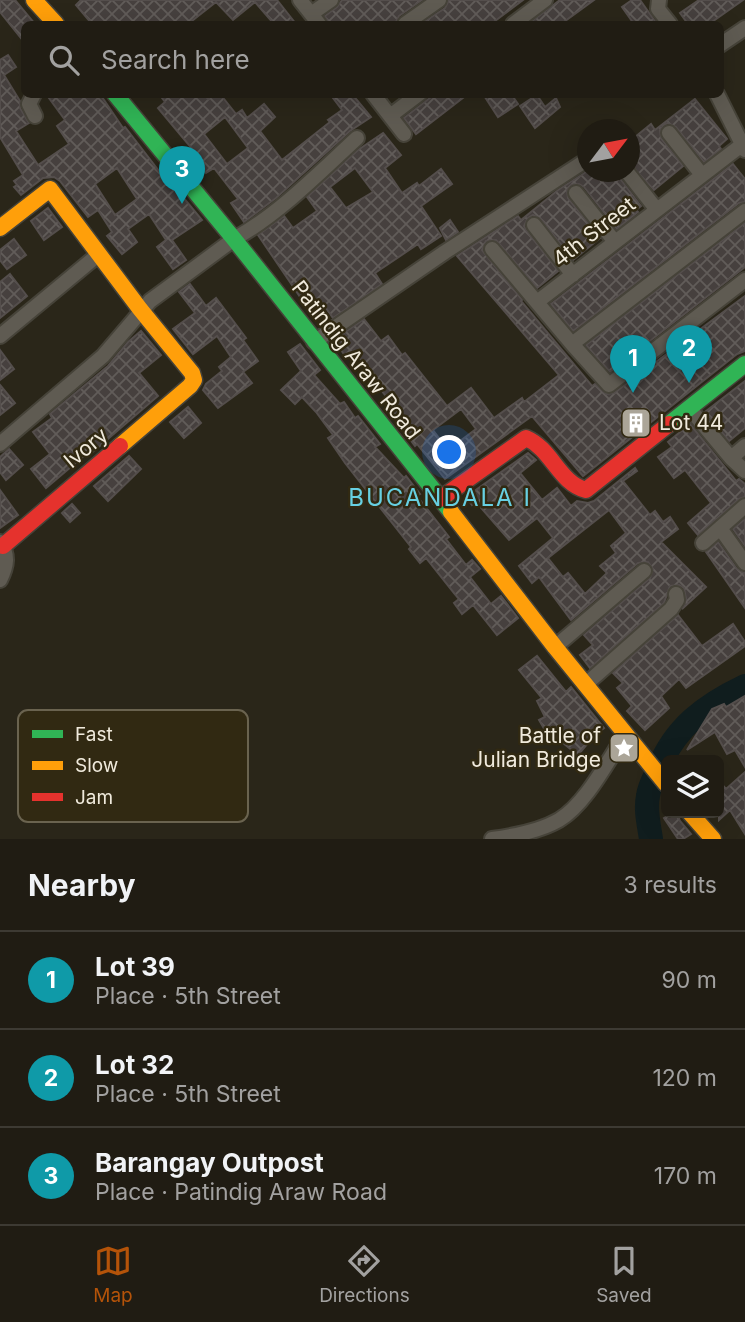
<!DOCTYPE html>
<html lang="en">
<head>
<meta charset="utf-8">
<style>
	body { margin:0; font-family:Inter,sans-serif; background:#2d2921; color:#f1f3f6 }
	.controls { position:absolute; right:21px; bottom:21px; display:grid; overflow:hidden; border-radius:10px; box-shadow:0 7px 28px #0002 }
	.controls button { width:63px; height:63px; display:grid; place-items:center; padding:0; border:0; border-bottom:2px solid #3d3a33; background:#201c13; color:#f1f3f6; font:35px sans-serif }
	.compass { position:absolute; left:577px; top:119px; width:63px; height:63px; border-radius:50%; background:#201c13; box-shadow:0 7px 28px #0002; rotate:58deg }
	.you { position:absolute; left:450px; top:453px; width:24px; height:24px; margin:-18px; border:5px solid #fff; border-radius:50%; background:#1a73e8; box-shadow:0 0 0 10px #1a73e833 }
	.badge { display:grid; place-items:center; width:46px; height:46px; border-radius:50%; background:#b45309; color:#fff; font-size:23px; font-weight:700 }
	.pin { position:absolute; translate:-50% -58px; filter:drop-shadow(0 2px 4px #0008) }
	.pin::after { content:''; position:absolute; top:37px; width:24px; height:21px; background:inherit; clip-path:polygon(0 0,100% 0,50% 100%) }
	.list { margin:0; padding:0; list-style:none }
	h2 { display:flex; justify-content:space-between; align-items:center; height:91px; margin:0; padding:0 28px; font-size:30px }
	h2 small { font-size:23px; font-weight:400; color:#a2a1a0 }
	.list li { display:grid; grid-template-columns:46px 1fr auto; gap:21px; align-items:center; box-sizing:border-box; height:98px; padding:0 28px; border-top:2px solid #3d3a33 }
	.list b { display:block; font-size:26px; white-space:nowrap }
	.list p { margin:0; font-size:23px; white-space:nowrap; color:#a2a1a0 }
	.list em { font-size:23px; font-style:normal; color:#a2a1a0 }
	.icon { flex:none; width:38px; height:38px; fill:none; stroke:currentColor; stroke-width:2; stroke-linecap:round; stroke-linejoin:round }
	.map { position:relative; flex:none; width:745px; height:839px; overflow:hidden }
	.search { position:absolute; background:#201c13; box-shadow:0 7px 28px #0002; left:21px; right:21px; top:21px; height:77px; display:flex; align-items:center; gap:18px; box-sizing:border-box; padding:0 24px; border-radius:10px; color:#a2a1a0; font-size:26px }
	.sheet { height:385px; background:#201c13 }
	nav { display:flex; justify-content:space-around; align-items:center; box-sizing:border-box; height:98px; border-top:2px solid #3d3a33; background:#201c13; font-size:19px; color:#a2a1a0 }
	nav a { display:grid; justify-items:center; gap:4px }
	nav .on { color:#b45309 }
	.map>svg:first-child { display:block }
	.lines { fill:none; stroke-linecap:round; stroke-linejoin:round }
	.river { stroke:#101d1e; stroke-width:24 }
	.building { fill:url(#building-cross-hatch); stroke:#544e4c; stroke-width:2; fill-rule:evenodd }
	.street-casing { stroke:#464339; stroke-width:18 }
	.fast-casing { stroke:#464339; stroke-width:19 }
	.slow-casing { stroke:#464339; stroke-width:19 }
	.jam-casing { stroke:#464339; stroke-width:19 }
	.street { stroke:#5f5b52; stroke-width:14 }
	.fast { stroke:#30b455; stroke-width:16 }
	.slow { stroke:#ff9f0a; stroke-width:16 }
	.jam { stroke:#e5322d; stroke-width:16 }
	.labels { text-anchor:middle; stroke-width:5; stroke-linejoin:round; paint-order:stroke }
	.street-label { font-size:21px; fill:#f0eadc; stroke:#312912 }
	.poi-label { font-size:21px; fill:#f0eadc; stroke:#312912; text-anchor:start }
	.quarter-label { font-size:24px; letter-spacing:2px; fill:#67d0e2; stroke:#312912 }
	.key { fill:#312912; stroke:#6a634f; stroke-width:2 }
	.key-label { font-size:19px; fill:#f0eadc }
</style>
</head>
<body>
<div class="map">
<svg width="745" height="839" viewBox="0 0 745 839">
	<defs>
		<pattern id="building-cross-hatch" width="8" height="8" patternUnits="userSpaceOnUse" patternTransform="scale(1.75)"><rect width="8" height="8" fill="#46403e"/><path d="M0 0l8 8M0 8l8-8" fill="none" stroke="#615c59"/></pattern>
	</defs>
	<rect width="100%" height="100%" fill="#2a2619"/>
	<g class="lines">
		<path class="river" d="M651 839C649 825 645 810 648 796 649 787 654 778 658 770 674 728 705 705 745 686"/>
	</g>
	<path class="building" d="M0 0H15L35 24H24V42L0 12Z
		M81 0H277L296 24H274L255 2 233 20 216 2 188 24H92L76 5Z
		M342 0H422L399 16 395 24H329L325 16 337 7Z
		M449 0H523L491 24H421L445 8Z
		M560 0H594L561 24H528Z
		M632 0H640L657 24H634L622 7Z
		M699 0H743L709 24H688L680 13Z
		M8 55 16 67 4 75 20 101V108L29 123 16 131 38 165 69 144 57 126 65 120 46 94H100L123 128 125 127 166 180 168 179 202 220 172 240 186 260 173 269 157 247 166 240 149 214 128 229 137 242 122 254 107 236 112 232 98 210 88 217 60 181 54 177 43 178 21 195 14 187 17 185 14 181 23 175 0 137V60ZM117 168 137 199 115 215 95 184Z
		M159 94H204L208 99 214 94H220L236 114 242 110 247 118 264 104 275 117 260 131 282 160 330 122 328 120 342 110 330 94H352L371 117 350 131 276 198 244 222 231 203 238 199 214 168 206 173 196 160 199 157 158 108 165 102ZM225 117 248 148 227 164 204 134Z
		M435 94H468L416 134 404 118Z
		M483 94H511L518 104 498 117Z
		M537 95 545 107 556 98 560 107 535 128 520 106Z
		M695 99 727 139 719 146 721 149 704 162 676 127 668 123 664 125 660 130 661 138 683 166 654 190 629 163V142L651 124 655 130Z
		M383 133 401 155 385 168 402 193 417 183 419 186 441 169 452 184 421 206 441 236 421 249 418 244 375 273 382 284 333 318 323 304 311 313 258 235 284 216 293 228 317 211 307 197 358 150ZM355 168 373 192 346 208 330 187Z
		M733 164 745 179V202L739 203 573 331 551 304Z
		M586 172H615L641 206 636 210 638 212 617 229 584 187 579 184 571 185 567 190 568 198 600 238 573 260 541 219 533 215 528 218 524 226 526 230 558 271 537 288 496 240 486 241 482 250 522 300 521 301 592 386 595 384 606 394 614 393 745 296V351L737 354 583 476 532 416 445 479 417 444 415 446 403 430 406 428 388 405 391 403 382 391 383 390 354 351 346 357 334 340 364 319 381 341 388 336 402 355 405 353 447 406 471 388 494 418 522 398 524 402 559 375 457 256 518 216 521 220 558 190ZM461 409 476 429 448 450 433 430Z
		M48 208 62 227 44 240 31 221Z
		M450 220 458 232 446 240 440 228Z
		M745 223V267L610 372 586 345Z
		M14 239 26 255 7 269 0 260V250Z
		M10 274 27 296 0 318V282Z
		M190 284 206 306 216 298 246 338 243 340 258 361 243 372 252 383 218 408 203 390 206 384 222 371 219 367 231 357 217 336 193 354 173 329 195 313 179 292Z
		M141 331 161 355 139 373 158 396 87 457 85 455 46 488 31 469 50 454 33 432 52 418 50 414 108 366 128 342Z
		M300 344 320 370 314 375 340 404 344 402 355 418 358 416 380 444 375 447 404 478 406 476 420 494 417 496 449 537 446 539 466 565 472 560 480 569 470 577 491 604 501 596 518 618 497 635 473 605 462 614 454 603 459 599 454 593 426 558 420 563 409 549 411 547 345 463 328 438 333 435 316 412 302 397 295 404 281 390 301 371 288 352Z
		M0 350 14 369 0 380Z
		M745 381V428L729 441 705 412Z
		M0 385 15 403 0 415Z
		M188 407 201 423 184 438 170 422Z
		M690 424 736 481 739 479 745 484V497L739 499 698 535 688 523 711 503 685 470 674 478 658 457 672 447 668 442Z
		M9 449 23 465 6 480 0 472V457Z
		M528 453 536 460 520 473 542 500 557 488 571 506 577 501 588 503 594 501 635 468 637 471 623 481 650 515 655 511 663 522 670 517 678 529 661 542 706 587 682 609 686 599 684 588 679 585 670 586 664 603 590 668 580 655 593 645 584 635 650 578 653 569 648 562 638 563 571 620 539 577 532 583 519 566 553 538 537 518 509 540 476 502 472 505 466 497ZM609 510 626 533 611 546 616 553 600 566 607 573 585 594 568 573 563 577 548 558Z
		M129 456 141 469 108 501 94 486Z
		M0 490 18 515 0 528Z
		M72 504 80 513 70 522 62 513Z
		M745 519V546L733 529Z
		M718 542 737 569 745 573V608L706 552Z
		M678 615 702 646 733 624 745 642V646L686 688 679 679 661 696 669 708 645 730 627 711 632 706 617 688 623 683 613 673Z
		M537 656 566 692 571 687 604 728 593 737 578 755 548 731 546 732 539 720 545 717 537 701 542 698 519 670Z
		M745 696V767L735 750 727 754 715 732 687 750 712 709 724 704 726 707Z
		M745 772V834L730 810 719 820V781L726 789Z
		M673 813H677L680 821 691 834 683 839H678L664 818Z"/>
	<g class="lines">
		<g class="street-casing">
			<path id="street" d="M300 0 319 24
				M659 0 658 9 670 24
				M311 14 331 0
				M405 24 439 0
				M513 24 545 0
				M720 45 745 28
				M34 94 29 104 35 116
				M373 94 404 134
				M717 94 745 150
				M390 116 419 94
				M669 133 702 175
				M627 172 657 210
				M576 193 615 242
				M534 225 573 275
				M492 249 572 344 609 385 745 280
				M537 302 743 144
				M0 336 99 254
				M314 342 445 252 588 159
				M572 344 745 211
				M690 409 731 458 745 471
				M0 444 103 356 150 301 234 239C278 215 320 172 357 138
				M731 458 745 446
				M720 528 745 563
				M0 542C9 555 7 566 0 580
				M703 543 745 506
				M555 647 644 571
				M585 685 671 609 677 600 676 594
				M492 839C514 836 540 831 559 820 586 804 608 760 625 735"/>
		</g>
		<g class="fast-casing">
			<path id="fast" d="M115 94 234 239 451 512
				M669 424 745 364"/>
		</g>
		<g class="slow-casing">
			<path id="slow" d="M34 0 56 24
				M0 228 50 189 140 309 192 373 194 380 190 386 120 446
				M451 512 555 647 666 784
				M690 813 713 839"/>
		</g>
		<g class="jam-casing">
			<path id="jam" d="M440 499 526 438C552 449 559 483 586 490L669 424
				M3 546 120 446"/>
		</g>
		<use href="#street" class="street"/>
		<use href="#fast" class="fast"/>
		<use href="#slow" class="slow"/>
		<use href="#jam" class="jam"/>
	</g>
	<defs>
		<g id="building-square" transform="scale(1.575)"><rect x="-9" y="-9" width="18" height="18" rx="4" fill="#aba598" stroke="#312912"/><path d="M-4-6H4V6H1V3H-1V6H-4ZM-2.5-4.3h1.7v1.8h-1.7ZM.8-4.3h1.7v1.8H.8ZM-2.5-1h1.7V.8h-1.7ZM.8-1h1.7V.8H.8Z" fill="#fff"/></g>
		<g id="sight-square" transform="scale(1.575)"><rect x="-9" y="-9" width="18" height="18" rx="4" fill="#aba598" stroke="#312912"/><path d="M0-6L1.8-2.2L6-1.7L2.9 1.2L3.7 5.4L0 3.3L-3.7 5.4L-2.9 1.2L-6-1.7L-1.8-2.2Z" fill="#fff"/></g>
	</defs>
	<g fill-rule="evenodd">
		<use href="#building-square" x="636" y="423"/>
		<use href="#sight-square" x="624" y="748"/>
	</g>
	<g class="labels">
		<g class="street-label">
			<text transform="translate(594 232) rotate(-38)" y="7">4th Street</text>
			<text transform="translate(356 360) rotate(52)" y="7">Patindig Araw Road</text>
			<text transform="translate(86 448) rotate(-40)" y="7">Ivory</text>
		</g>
		<g class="poi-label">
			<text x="659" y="430">Lot 44</text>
			<text x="601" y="743" text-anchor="end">Battle of<tspan x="601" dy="24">Julian Bridge</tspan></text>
		</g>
		<g class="quarter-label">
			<text x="440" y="506">BUCANDALA I</text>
		</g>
	</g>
	<rect x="18" y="710" width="230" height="112" rx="10" class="key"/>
	<rect x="32" y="730" width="31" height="8" fill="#30b455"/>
	<rect x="32" y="761" width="31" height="9" fill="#ff9f0a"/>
	<rect x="32" y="793" width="31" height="8" fill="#e5322d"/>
	<g class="key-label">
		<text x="75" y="741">Fast</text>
		<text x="75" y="772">Slow</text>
		<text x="75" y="804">Jam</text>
	</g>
</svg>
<div class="controls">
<button><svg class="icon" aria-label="layers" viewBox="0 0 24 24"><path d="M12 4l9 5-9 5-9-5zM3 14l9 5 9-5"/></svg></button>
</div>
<svg class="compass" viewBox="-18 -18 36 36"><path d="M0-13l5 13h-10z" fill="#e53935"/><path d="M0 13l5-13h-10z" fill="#a2a1a0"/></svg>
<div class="you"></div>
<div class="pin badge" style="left:633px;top:393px;background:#0f9aa8">1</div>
<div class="pin badge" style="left:689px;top:383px;background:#0f9aa8">2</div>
<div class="pin badge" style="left:182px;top:204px;background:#0f9aa8">3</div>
<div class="search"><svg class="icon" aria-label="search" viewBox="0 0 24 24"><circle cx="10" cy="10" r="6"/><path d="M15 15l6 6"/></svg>Search here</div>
</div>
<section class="sheet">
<h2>Nearby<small>3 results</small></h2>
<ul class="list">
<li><span class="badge" style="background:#0f9aa8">1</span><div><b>Lot 39</b><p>Place · 5th Street</p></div><em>90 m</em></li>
<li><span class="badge" style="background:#0f9aa8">2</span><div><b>Lot 32</b><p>Place · 5th Street</p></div><em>120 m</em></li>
<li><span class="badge" style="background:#0f9aa8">3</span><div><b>Barangay Outpost</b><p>Place · Patindig Araw Road</p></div><em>170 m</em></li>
</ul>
</section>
<nav>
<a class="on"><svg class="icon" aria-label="map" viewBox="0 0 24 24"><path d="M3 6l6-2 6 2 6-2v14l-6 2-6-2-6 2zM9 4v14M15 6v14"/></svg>Map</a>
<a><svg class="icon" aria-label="directions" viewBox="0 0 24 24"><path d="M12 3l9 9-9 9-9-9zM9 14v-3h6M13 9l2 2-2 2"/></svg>Directions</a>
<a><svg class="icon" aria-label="saved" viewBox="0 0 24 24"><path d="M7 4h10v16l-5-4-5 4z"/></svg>Saved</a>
</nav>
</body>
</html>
